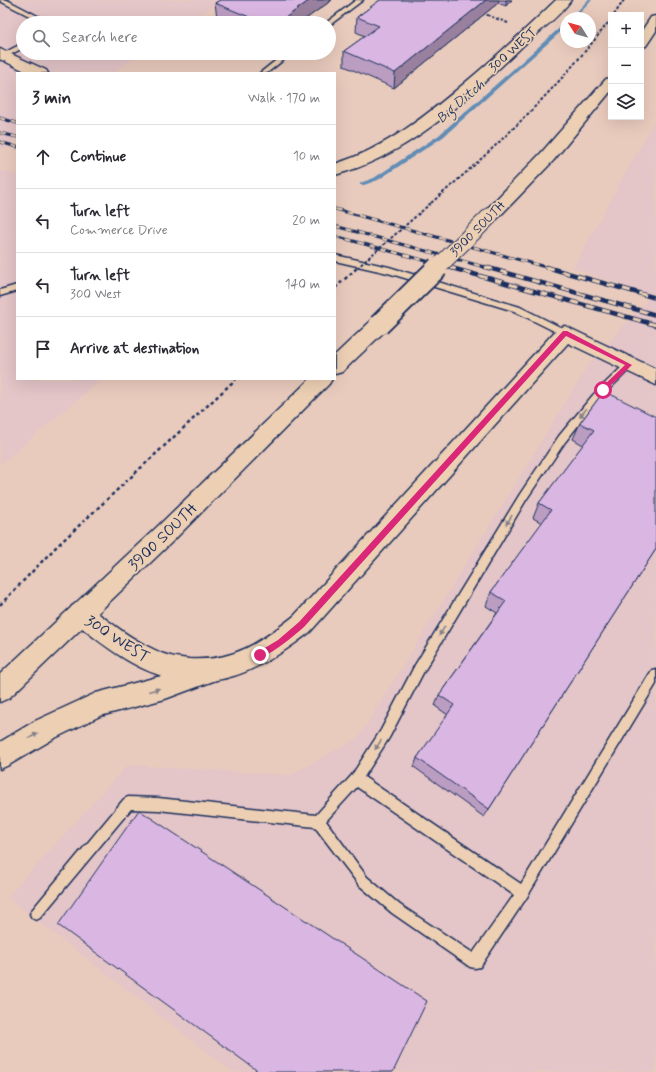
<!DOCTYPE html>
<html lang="en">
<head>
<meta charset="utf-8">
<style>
	body { margin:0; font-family:Mynerve,sans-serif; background:#f2f2f3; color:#2b2b33 }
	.controls { position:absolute; right:12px; top:12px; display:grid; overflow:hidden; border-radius:0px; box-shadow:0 4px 16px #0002 }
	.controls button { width:36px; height:36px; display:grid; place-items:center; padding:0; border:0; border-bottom:1px solid #e1e1e2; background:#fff; color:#2b2b33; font:20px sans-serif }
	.compass { position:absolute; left:560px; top:12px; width:36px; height:36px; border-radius:50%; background:#fff; box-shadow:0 4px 16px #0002; rotate:307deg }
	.stop { position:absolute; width:12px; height:12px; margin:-9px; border:3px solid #db2777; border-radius:50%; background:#fff }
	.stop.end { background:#db2777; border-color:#fff; box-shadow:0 1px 4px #0008 }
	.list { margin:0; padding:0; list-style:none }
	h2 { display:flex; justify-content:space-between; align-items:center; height:52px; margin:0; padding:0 16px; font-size:17px }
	h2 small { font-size:13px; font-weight:400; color:#7c7c81 }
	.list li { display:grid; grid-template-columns:26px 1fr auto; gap:12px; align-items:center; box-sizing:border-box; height:64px; padding:0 16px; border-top:1px solid #e1e1e2 }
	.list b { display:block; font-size:15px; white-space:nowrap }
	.list p { margin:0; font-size:13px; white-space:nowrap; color:#7c7c81 }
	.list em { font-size:13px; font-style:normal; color:#7c7c81 }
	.icon { flex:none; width:22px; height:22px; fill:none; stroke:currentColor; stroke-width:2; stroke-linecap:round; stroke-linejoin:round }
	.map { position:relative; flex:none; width:656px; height:1072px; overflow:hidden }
	.search { position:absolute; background:#fff; box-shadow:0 4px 16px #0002; left:16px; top:16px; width:320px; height:44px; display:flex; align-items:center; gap:10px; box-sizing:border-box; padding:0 14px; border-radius:22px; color:#7c7c81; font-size:15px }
	.panel { position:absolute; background:#fff; box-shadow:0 4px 16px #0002; left:16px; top:72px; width:320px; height:308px; border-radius:0px }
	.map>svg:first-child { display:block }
	.built { fill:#e4c5c8 }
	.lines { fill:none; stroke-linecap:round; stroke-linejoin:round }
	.stream { fill:#618cb6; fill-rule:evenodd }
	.service-casing { stroke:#1b2f5e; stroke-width:3 }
	.tertiary-casing { stroke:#1b2f5e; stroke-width:3 }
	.secondary-casing { stroke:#1b2f5e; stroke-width:3 }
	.path-far1 { stroke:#1b2f5e; stroke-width:2; stroke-dasharray:3 2; stroke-linecap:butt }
	.path { stroke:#1b2f5e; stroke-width:2.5; stroke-dasharray:3.5 3; stroke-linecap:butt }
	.service { fill:#edd0b4; fill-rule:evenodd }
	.tertiary { fill:#edd0b4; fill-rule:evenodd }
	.secondary { fill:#edd0b4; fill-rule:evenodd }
	.rail-far1-casing { stroke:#1b2f5e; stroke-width:3 }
	.rail-casing { stroke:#1b2f5e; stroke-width:4.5 }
	.rail-far1 { stroke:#edd0b4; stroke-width:2; stroke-dasharray:6; stroke-linecap:butt }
	.rail { stroke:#edd0b4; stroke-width:3; stroke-dasharray:8; stroke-linecap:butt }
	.secondary-bridge-far1-casing { stroke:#1b2f5e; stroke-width:18; stroke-linecap:butt }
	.secondary-bridge-casing { stroke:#1b2f5e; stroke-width:24; stroke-linecap:butt }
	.path-bridge-far1 { stroke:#1b2f5e; stroke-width:2; stroke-dasharray:3 2; stroke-linecap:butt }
	.path-bridge { stroke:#1b2f5e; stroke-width:2.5; stroke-dasharray:3.5 3; stroke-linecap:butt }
	.secondary-bridge-far1 { stroke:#edd0b4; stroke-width:16 }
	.secondary-bridge { stroke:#edd0b4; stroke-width:20 }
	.wall { fill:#bb9dc2; stroke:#1b2f5e }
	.shaded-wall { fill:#99809e; stroke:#1b2f5e }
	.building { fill:#dab7e2; stroke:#1b2f5e }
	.oneway { fill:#848089 }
	.route { fill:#db2777 }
	.labels { text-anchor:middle; stroke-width:3.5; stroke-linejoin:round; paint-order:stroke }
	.far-street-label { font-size:13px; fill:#1b2f5e; stroke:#edd0b4 }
	.far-water-label { font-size:14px; font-style:italic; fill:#273e6d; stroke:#edd0b4 }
	.street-label { font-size:16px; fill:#1b2f5e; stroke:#edd0b4 }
</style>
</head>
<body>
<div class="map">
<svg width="656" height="1072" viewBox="0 0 656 1072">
	<rect width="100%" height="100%" fill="#e9cbbd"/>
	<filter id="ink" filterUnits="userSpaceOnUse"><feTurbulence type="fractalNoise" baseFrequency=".025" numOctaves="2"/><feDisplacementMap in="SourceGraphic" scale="8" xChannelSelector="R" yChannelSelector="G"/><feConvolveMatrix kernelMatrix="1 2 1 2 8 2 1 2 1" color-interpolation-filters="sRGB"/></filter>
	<g filter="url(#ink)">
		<path class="built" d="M0 0H222L187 23H23V53H142L113 73H17V139L0 151Z
			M656 118V1072H233L7 897 128 765 291 775 359 737 589 364 651 296 573 268Z
			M0 170 17 175V379H102L0 465Z"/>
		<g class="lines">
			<path class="stream" d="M588 0H592L575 18H571Z
				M564 24H566V27L443 137 378 180 364 185H360V183L374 178 439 135Z"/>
			<g class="service-casing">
				<path id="service" d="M0 0H7L51 23H43L0 1Z
					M356 0H363L331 24 326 23Z
					M23 43V48L0 60V55Z
					M285 53H292L267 73H260Z
					M335 255 389 267 520 307 568 331 569 333 565 336 562 335 514 311 388 273 335 261Z
					M17 285V291L0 296V290Z
					M629 362 633 365 632 367 599 399 565 442 526 500 423 673 389 738 364 777 521 884 652 670 656 669V684L527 897 480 967 475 968 470 967 392 913 359 885 315 827 158 810 131 809 40 918 36 920 32 918 30 914 32 910 124 799 128 797 158 798 316 815 352 775 381 730 415 665 520 494 559 436 593 395 626 363ZM357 787 514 895 473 953 400 905 367 877 326 821Z"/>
			</g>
			<g class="tertiary-casing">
				<path id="tertiary" d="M556 0H571C560 16 540 31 525 44 470 96 411 155 335 175V164C386 148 426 116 466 82 497 56 527 28 556 0Z
					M0 49 46 70 48 73H29L0 59Z
					M565 326 656 369V385L568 343 310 632C253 676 201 701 132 663 110 651 91 635 72 620L68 613 72 606 80 603 88 606C110 622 132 640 157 651 166 656 179 658 189 659 233 662 261 642 294 616L558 328Z"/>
			</g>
			<g class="secondary-casing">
				<path id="secondary" d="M656 16V31L646 46 641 47V32L651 17Z
					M611 78V91L553 161 496 220 490 222 484 220 481 216 484 212 541 153 606 79Z
					M379 318 386 320 388 325 386 330 342 372 335 374V355L372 320Z
					M310 379H332L329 384 173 541 9 698 0 702V674L157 527Z
					M207 661 216 664 219 672 216 680 165 699 100 716 53 739 9 765 0 769V742L35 721 96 693 165 675Z"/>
			</g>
			<path class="path-far1" d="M482 13 508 23
				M614 15 624 0
				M431 203C497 147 558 88 611 19"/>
			<path class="path" d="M0 605 55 548 236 379"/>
			<use href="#service" class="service"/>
			<use href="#tertiary" class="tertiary"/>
			<use href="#secondary" class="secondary"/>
			<g class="rail-far1-casing">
				<path id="rail-far1" d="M0 118 17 123
					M0 133 17 137
					M0 142 17 147
					M335 209 549 268
					M335 226 488 268
					M335 236 452 268"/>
			</g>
			<g class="rail-casing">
				<path id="rail" d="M448 267 656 325
					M485 267 656 315
					M546 267 656 298"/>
			</g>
			<use href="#rail-far1" class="rail-far1"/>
			<use href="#rail" class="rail"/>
			<g class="secondary-bridge-far1-casing">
				<path id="secondary-bridge-far1" d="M437 268 490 216"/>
			</g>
			<g class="secondary-bridge-casing">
				<path id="secondary-bridge" d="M379 325 438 267"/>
			</g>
			<path class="path-bridge-far1" d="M357 268 431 203"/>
			<path class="path-bridge" d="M335 288 358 267"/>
			<use href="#secondary-bridge-far1" class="secondary-bridge-far1"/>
			<use href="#secondary-bridge" class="secondary-bridge"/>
		</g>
		<path class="wall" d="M220 0H332L300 23H228L217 18 215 3Z
			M380 0H512L506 6 498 3 394 88 344 66V51L365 36 356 32 357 17Z
			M604 391 656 549 484 817 414 767 417 758 448 715 435 706 439 695 497 613 486 606 491 592 542 523 533 518 539 503 583 445 573 439 580 423Z"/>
		<path class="shaded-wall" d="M310 0H332L300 23H278Z
			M486 0H499L498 3 394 88 395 73Z
			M506 0H512L506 6Z"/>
		<path class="building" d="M220 0H310L278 23H264L215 3Z
			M380 0H486L395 73 344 51 379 26 357 17Z
			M604 391 656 417V549L489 809 417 758 454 705 439 695 506 601 491 592 551 510 539 503 594 430 580 423Z
			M139 810 427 1001 393 1072H259L58 925Z"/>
		<defs><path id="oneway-solid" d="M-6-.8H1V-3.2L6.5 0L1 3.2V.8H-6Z"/></defs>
		<g class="oneway">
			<use href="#oneway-solid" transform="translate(583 413) rotate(129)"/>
			<use href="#oneway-solid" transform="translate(509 520) rotate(122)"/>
			<use href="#oneway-solid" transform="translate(442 631) rotate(121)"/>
			<use href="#oneway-solid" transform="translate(154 690) rotate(-15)"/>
			<use href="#oneway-solid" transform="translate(33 736) rotate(-31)"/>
			<use href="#oneway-solid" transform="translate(378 745) rotate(123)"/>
		</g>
	</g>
	<path class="route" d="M563 331H567L632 365 605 391H601V388L625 365 566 336 304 627C296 634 267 659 258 657V652L278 640 299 622Z"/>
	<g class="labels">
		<g class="far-street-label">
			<text transform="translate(512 49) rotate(-42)" y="5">300 WEST</text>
			<text transform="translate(477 228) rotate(-45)" y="5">3900 SOUTH</text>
		</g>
		<g class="far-water-label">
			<text transform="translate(460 101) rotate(-41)" y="5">Big Ditch</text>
		</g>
		<g class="street-label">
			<text transform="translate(162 536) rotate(-44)" y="6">3900 SOUTH</text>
			<text transform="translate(118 638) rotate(33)" y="6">300 WEST</text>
		</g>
	</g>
</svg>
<div class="controls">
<button>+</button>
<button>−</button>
<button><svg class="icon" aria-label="layers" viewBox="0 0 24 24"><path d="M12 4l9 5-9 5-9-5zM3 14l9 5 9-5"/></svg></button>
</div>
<svg class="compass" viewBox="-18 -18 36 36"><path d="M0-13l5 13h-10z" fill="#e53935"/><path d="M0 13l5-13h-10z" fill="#7c7c81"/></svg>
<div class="stop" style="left:603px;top:390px"></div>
<div class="stop end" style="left:260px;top:655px"></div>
<div class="search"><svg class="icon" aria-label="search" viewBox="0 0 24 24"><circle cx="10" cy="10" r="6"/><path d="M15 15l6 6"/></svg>Search here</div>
<section class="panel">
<h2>3 min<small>Walk · 170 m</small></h2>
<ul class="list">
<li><svg class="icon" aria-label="ahead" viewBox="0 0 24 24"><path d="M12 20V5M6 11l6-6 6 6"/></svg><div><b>Continue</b></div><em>10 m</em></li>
<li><svg class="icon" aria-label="left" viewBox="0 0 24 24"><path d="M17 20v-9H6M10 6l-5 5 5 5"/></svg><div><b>Turn left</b><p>Commerce Drive</p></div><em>20 m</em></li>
<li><svg class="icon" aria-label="left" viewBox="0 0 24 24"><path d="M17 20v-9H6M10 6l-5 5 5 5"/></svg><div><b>Turn left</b><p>300 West</p></div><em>140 m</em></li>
<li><svg class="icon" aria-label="arrive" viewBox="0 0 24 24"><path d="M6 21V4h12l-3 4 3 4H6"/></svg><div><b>Arrive at destination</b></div></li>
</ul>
</section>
</div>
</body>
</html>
